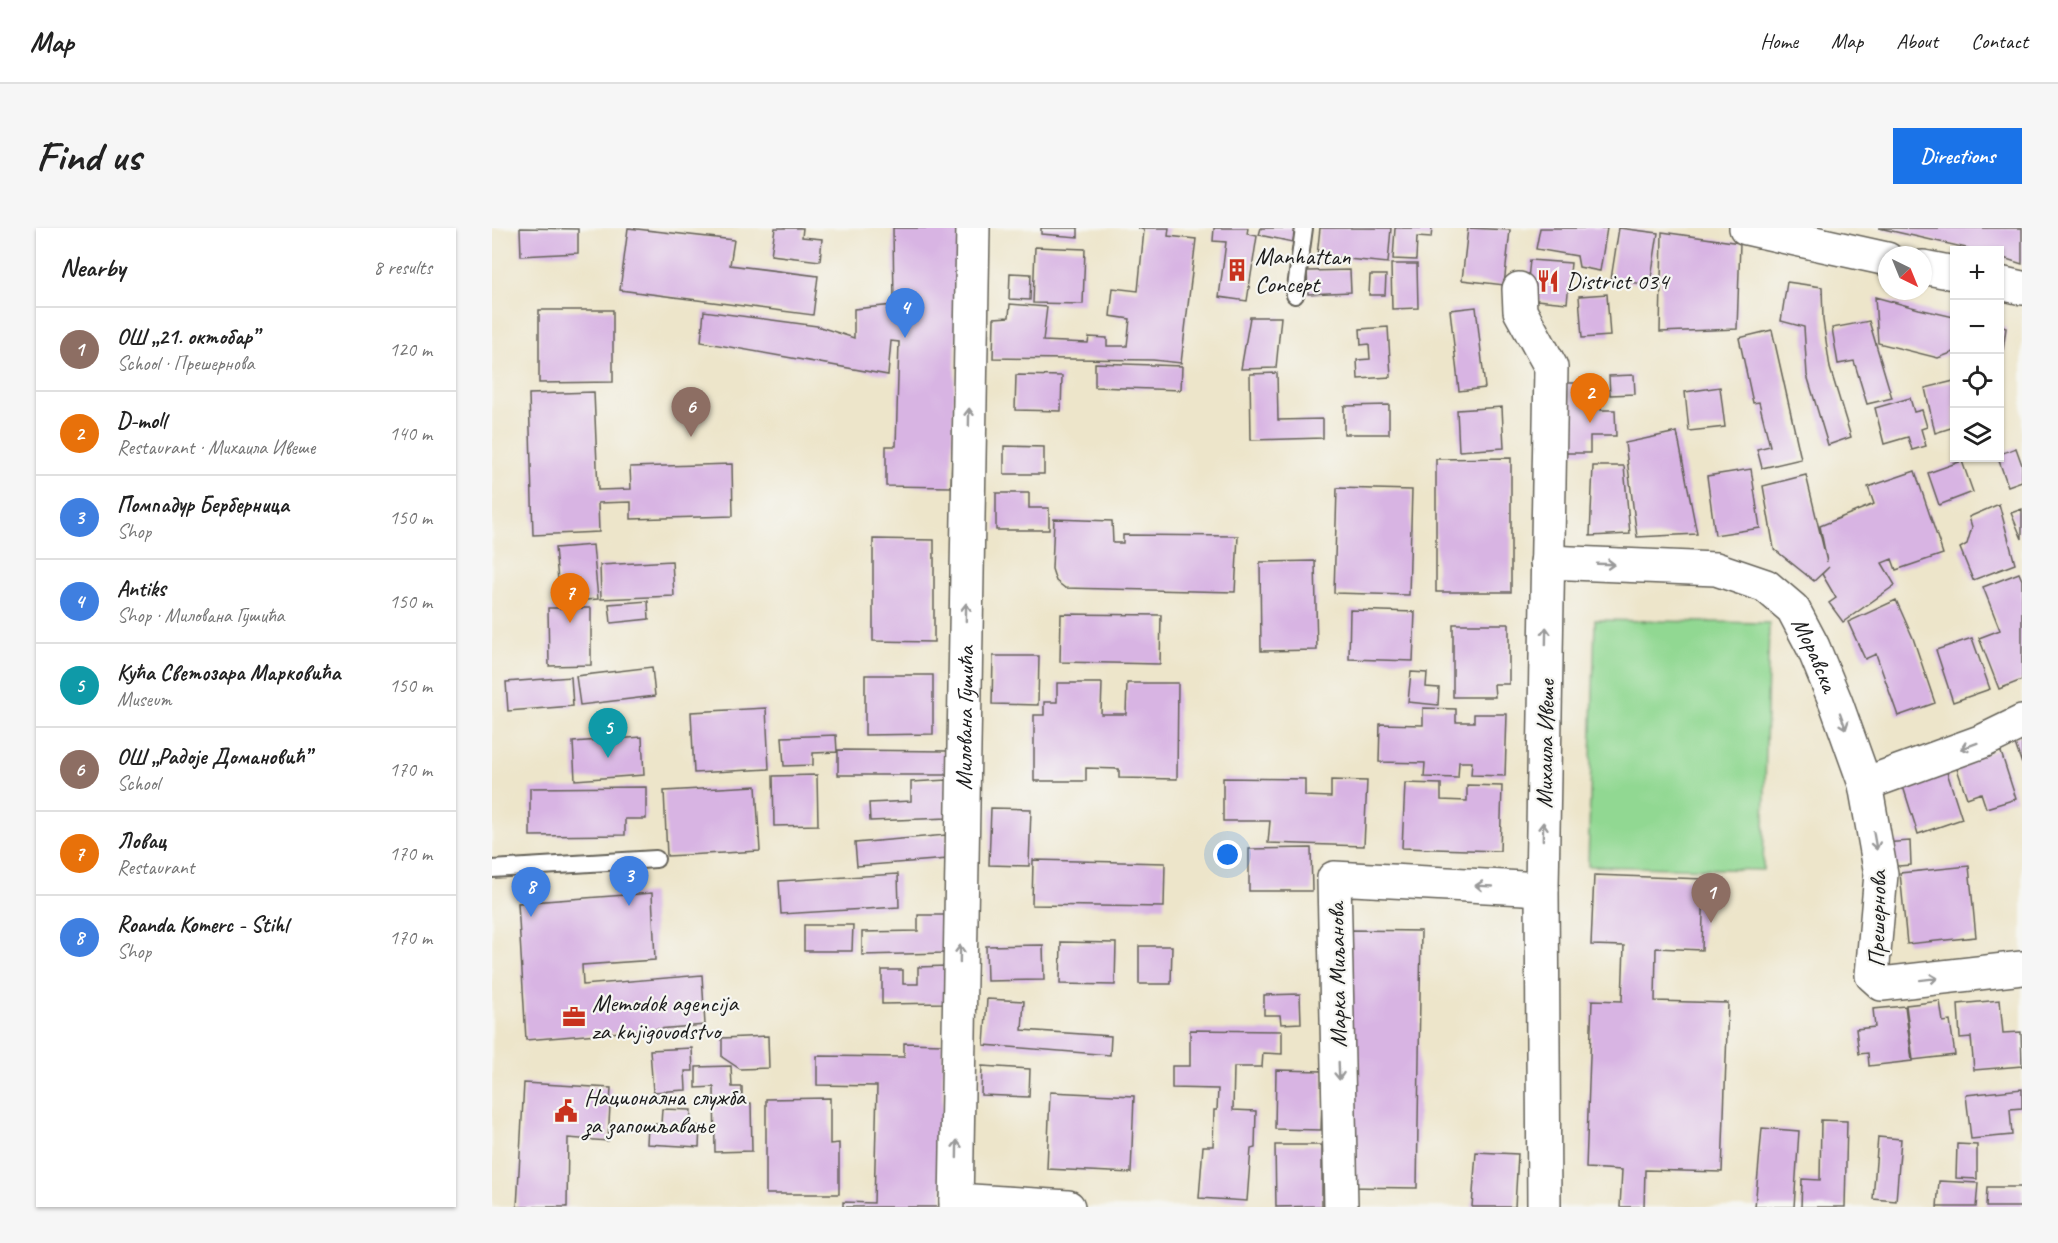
<!DOCTYPE html>
<html lang="en">
<head>
<meta charset="utf-8">
<style>
	body { margin:0; font-family:Caveat,sans-serif; background:#f6f6f6; color:#222 }
	.controls { position:absolute; right:18px; top:18px; display:grid; overflow:hidden; border-radius:0px; box-shadow:0 2px 4px #0004 }
	.controls button { width:54px; height:54px; display:grid; place-items:center; padding:0; border:0; border-bottom:2px solid #e0e0e0; background:#fff; color:#222; font:30px sans-serif }
	.compass { position:absolute; left:1386px; top:18px; width:54px; height:54px; border-radius:50%; background:#fff; box-shadow:0 2px 4px #0004; rotate:137deg }
	.you { position:absolute; left:736px; top:627px; width:21px; height:21px; margin:-15px; border:4px solid #fff; border-radius:50%; background:#1a73e8; box-shadow:0 0 0 9px #1a73e833 }
	.badge { display:grid; place-items:center; width:39px; height:39px; border-radius:50%; background:#1a73e8; color:#fff; font-size:20px; font-weight:700 }
	.pin { position:absolute; translate:-50% -50px; filter:drop-shadow(0 2px 3px #0008) }
	.pin::after { content:''; position:absolute; top:32px; width:21px; height:18px; background:inherit; clip-path:polygon(0 0,100% 0,50% 100%) }
	.list { margin:0; padding:0; list-style:none }
	h2 { display:flex; justify-content:space-between; align-items:center; height:78px; margin:0; padding:0 24px; font-size:26px }
	h2 small { font-size:20px; font-weight:400; color:#767676 }
	.list li { display:grid; grid-template-columns:39px 1fr auto; gap:18px; align-items:center; box-sizing:border-box; height:84px; padding:0 24px; border-top:2px solid #e0e0e0 }
	.list b { display:block; font-size:22px; white-space:nowrap }
	.list p { margin:0; font-size:20px; white-space:nowrap; color:#767676 }
	.list em { font-size:20px; font-style:normal; color:#767676 }
	.icon { flex:none; width:33px; height:33px; fill:none; stroke:currentColor; stroke-width:2; stroke-linecap:round; stroke-linejoin:round }
	.map { position:relative; flex:none; width:1530px; height:979px; overflow:hidden; border-radius:0px }
	header { display:flex; align-items:center; gap:36px; box-sizing:border-box; height:84px; padding:0 30px; background:#fff; border-bottom:2px solid #e0e0e0 }
	header strong { font-size:28px }
	nav { display:flex; gap:33px; margin-inline-start:auto; font-size:21px }
	.intro { display:flex; align-items:center; justify-content:space-between; box-sizing:border-box; height:144px; padding:0 36px }
	h1 { margin:0; font-size:42px }
	.button { padding:15px 27px; border-radius:0px; background:#1a73e8; color:#fff; font-size:21px; font-weight:700 }
	main { display:flex; gap:36px; padding:0 36px }
	aside { flex:1; background:#fff; border-radius:0px; box-shadow:0 2px 4px #0004 }
	.map>svg:first-child { display:block }
	.green { fill:#91d892; stroke:#567a57; stroke-width:1.5 }
	.building { fill:#d8b4e3 }
	.lines { fill:none; stroke-linecap:round; stroke-linejoin:round }
	.service-casing { stroke:#656259; stroke-width:20 }
	.minor-casing { stroke:#656259; stroke-width:36 }
	.service { stroke:#fff; stroke-width:16 }
	.minor { stroke:#fff; stroke-width:33 }
	.oneway { stroke:#999 }
	.labels { text-anchor:middle; stroke-width:4.5; stroke-linejoin:round; paint-order:stroke }
	.poi-label { font-size:24px; fill:#1c1c1c; stroke:#f6f6f2; text-anchor:start }
	.street-label { font-size:24px; fill:#1c1c1c; stroke:#f6f6f2 }
</style>
</head>
<body>
<header>
<strong>Map</strong>
<nav><a>Home</a><a>Map</a><a>About</a><a>Contact</a></nav>
</header>
<div class="intro"><h1>Find us</h1><a class="button">Directions</a></div>
<main>
<aside>
<h2>Nearby<small>8 results</small></h2>
<ul class="list">
<li><span class="badge" style="background:#8d6e63">1</span><div><b>ОШ „21. октобар”</b><p>School · Прешернова</p></div><em>120 m</em></li>
<li><span class="badge" style="background:#e8710a">2</span><div><b>D-moll</b><p>Restaurant · Михаила Ивеше</p></div><em>140 m</em></li>
<li><span class="badge" style="background:#3f7fe0">3</span><div><b>Помпадур Берберница</b><p>Shop</p></div><em>150 m</em></li>
<li><span class="badge" style="background:#3f7fe0">4</span><div><b>Antiks</b><p>Shop · Милована Гушића</p></div><em>150 m</em></li>
<li><span class="badge" style="background:#0f9aa8">5</span><div><b>Кућа Светозара Марковића</b><p>Museum</p></div><em>150 m</em></li>
<li><span class="badge" style="background:#8d6e63">6</span><div><b>ОШ „Радоје Домановић”</b><p>School</p></div><em>170 m</em></li>
<li><span class="badge" style="background:#e8710a">7</span><div><b>Ловац</b><p>Restaurant</p></div><em>170 m</em></li>
<li><span class="badge" style="background:#3f7fe0">8</span><div><b>Roanda Komerc - Stihl</b><p>Shop</p></div><em>170 m</em></li>
</ul>
</aside>
<div class="map">
<svg width="1530" height="979" viewBox="0 0 1530 979">
	<rect width="100%" height="100%" fill="#f6f6f2"/>
	<filter id="ink" filterUnits="userSpaceOnUse"><feTurbulence type="fractalNoise" baseFrequency=".0167" numOctaves="2"/><feDisplacementMap in="SourceGraphic" scale="12" xChannelSelector="R" yChannelSelector="G"/><feConvolveMatrix kernelMatrix="1 2 1 2 8 2 1 2 1" color-interpolation-filters="sRGB"/></filter>
	<filter id="wash" filterUnits="userSpaceOnUse"><feTurbulence type="fractalNoise" baseFrequency=".008" numOctaves="4" result="noise"/><feDisplacementMap in="SourceGraphic" scale="24" xChannelSelector="R" yChannelSelector="G"/><feGaussianBlur stdDeviation="1.35" result="paint"/><feColorMatrix in="noise" values="0 0 0 0 0 0 0 0 0 0 0 0 0 0 0 0 0 1.4 0 .05"/><feComposite in="paint" operator="in"/></filter>
	<g filter="url(#wash)">
		<rect width="100%" height="100%" fill="#ede5ca"/>
		<path class="green" d="M1103 392 1277 395 1271 642 1096 638Z"/>
		<g id="blocks">
			<path class="building" d="M28 0 86 1V25L29 28Z
				M136 0 242 12 238 37 326 48 321 87 128 62Z
				M283 0H311L310 9 330 11 328 33 279 27Z
				M401 0H468L459 259 394 258V218H404L407 114 399 113 396 147 209 114 212 83 325 98 362 110V81L402 77Z
				M549 0H586V9L549 6Z
				M646 0H677L676 8 704 11 689 135 661 132 501 130 502 90 517 89 518 76 555 79 551 113 596 115 597 109 615 110V118H635L638 91 618 88 621 60 646 63 652 2Z
				M722 0H756L755 6 765 8 755 73 727 69 734 14 721 13Z
				M769 0H803L801 14 767 7Z
				M828 0H899L896 35 825 28Z
				M903 0H940L939 10 925 9 924 32 901 31Z
				M976 0 1018 2 1012 57 970 52Z
				M1048 0H1115L1108 43 1087 39 1085 28 1044 21Z
				M1127 0 1166 5 1158 57 1119 51Z
				M1387 0H1530V36L1508 29V22H1483Z
				M1170 4 1248 15 1245 101 1168 104Z
				M543 19 593 21 591 76 541 75Z
				M1038 32 1079 35 1075 75 1034 71Z
				M899 36H925L926 80 900 81Z
				M858 42 859 64 816 66 815 43Z
				M518 45 539 46 538 72 517 71Z
				M878 47H894L893 67H877Z
				M1295 54 1330 59 1331 92 1338 140 1359 209 1336 217 1315 147 1312 99 1289 93Z
				M1115 66 1118 108 1090 110 1087 68Z
				M1383 69 1427 81 1462 89V124L1446 130 1386 115Z
				M984 79 993 160 967 163 958 82Z
				M47 82H121V154L47 155Z
				M758 89H789L784 140 749 141Z
				M1377 93 1400 170 1375 176 1362 133 1346 136 1340 100Z
				M1508 98 1514 100 1509 137H1508Z
				M896 99 899 149 866 151 865 132 878 131 877 116 869 117 868 101Z
				M1280 102 1309 231 1270 240 1265 221 1278 218 1267 174 1261 175 1247 110Z
				M603 135 690 138 689 162 603 159Z
				M785 145 786 192 831 191V210L759 212 758 146Z
				M524 147 570 148 569 183 523 182Z
				M1142 147 1143 166 1118 167 1117 148Z
				M1462 153V199L1443 205 1433 160Z
				M1072 155H1109V182H1123L1124 208H1098V225H1073Z
				M1228 159 1233 199 1197 203 1193 164Z
				M102 164 106 262 139 261 138 239 240 236 241 288 139 291V274L106 275 107 304 41 307 37 166Z
				M1418 170 1422 184 1430 182 1435 199 1429 201 1434 218 1420 222 1416 209 1392 216 1383 180Z
				M897 177V206H852V178Z
				M1010 179 1012 220 967 223 965 182Z
				M1185 204 1205 306 1145 309 1133 215Z
				M512 218 552 219V246H512Z
				M1524 220 1530 237V253L1516 258 1506 230H1508V226Z
				M1019 230V364H944V231Z
				M1470 233 1481 264 1447 277 1436 245Z
				M1101 238H1132L1138 306 1098 308Z
				M1259 241 1268 300 1223 307 1215 248Z
				M1423 243 1451 326 1404 342 1400 331 1390 335 1403 357 1351 394 1337 375 1344 370 1330 346 1337 339 1322 353 1282 321 1271 258 1314 247 1335 334 1328 298 1382 276 1376 259Z
				M845 260 920 262 917 367 842 365Z
				M504 265H537V280H557V302H504Z
				M1507 276 1523 336 1481 352 1468 320 1475 316 1480 299 1477 289Z
				M1530 281V311L1519 285Z
				M562 291 620 293 621 315H631V307L746 308 743 364 573 360 564 353 560 341Z
				M381 311 442 312V414L381 413Z
				M101 317 106 371 68 374 63 320Z
				M180 333 182 368 109 371 108 337Z
				M823 333 825 422 769 423 768 334Z
				M1527 345 1530 352V452L1507 461 1487 410 1508 402 1491 359Z
				M1404 372 1421 410 1443 475 1406 488 1384 426 1373 431 1356 394Z
				M156 373 157 391 119 395 117 376Z
				M56 380H99V437L57 438Z
				M858 382 923 384 921 433 857 431Z
				M569 386 669 387 668 436 568 434Z
				M961 396H1017V456H1002L1003 469H961Z
				M1480 410 1498 461 1461 474 1444 422Z
				M501 428H547L546 477 500 476Z
				M160 439 163 468 88 477 84 448Z
				M919 444 935 445 934 459 947 460 946 477 916 474Z
				M373 447H441V506L373 507Z
				M79 449 81 478 16 483 14 454Z
				M565 455H610L609 486H634L635 455H686L685 551 627 550V541L594 540V553H542V487H552V474H565Z
				M274 480 277 541 202 545 199 484Z
				M931 480 964 481V494H982V486H1015L1013 548 979 547 980 534H967L966 550 932 549 933 535 887 534 888 496 931 497Z
				M344 507 345 524 321 525V537L292 538 290 509Z
				M1530 507V536L1521 510Z
				M150 509 152 547 83 552 81 514Z
				M1508 521 1524 571 1494 580 1489 565 1475 570 1463 535Z
				M346 522 457 523 456 547H346Z
				M1453 538 1470 591 1426 606 1409 552Z
				M325 547 326 597 282 598 281 548Z
				M731 550 813 551V568L839 569V552L875 553 872 618 776 615 778 593H731Z
				M455 552 456 590 378 593 377 575 419 573V554Z
				M913 555 949 556V572L975 573V557L1010 558 1008 623 910 620Z
				M264 558 268 623 175 628 172 563Z
				M154 559V591H133V607L38 608V560Z
				M499 580 539 581 537 638 497 637Z
				M454 607 456 631 365 638 363 615Z
				M1418 613 1419 637 1393 639 1391 615Z
				M819 620 820 663H757V621Z
				M541 632 673 635 672 679 540 677Z
				M1477 638 1484 709 1415 716 1408 645Z
				M406 646 407 679 289 686 287 653Z
				M1102 647 1212 651 1210 722 1164 720 1163 773 1236 775 1230 944 1153 942 1152 979H1128L1130 942 1094 940 1100 772 1130 773 1132 718 1099 717Z
				M160 665 163 732 90 737 91 757 210 747 213 797 34 812 26 675Z
				M426 687H452L453 725 370 727V704L426 703Z
				M312 697H361L360 723H312Z
				M858 702 929 703 925 960 853 959Z
				M569 714 624 715 623 757 568 756Z
				M551 717 552 752 495 753 494 718Z
				M647 718H680L679 756H647Z
				M454 738V775L390 776V742H411V756H426V739Z
				M808 766 809 795 789 796 788 787H772V767Z
				M495 771 532 773 530 802 619 808 618 827 492 817Z
				M1508 772 1511 805 1529 804 1530 838 1482 842 1479 809 1468 810 1466 776Z
				M1448 773 1451 794 1458 793 1463 827 1421 832 1414 777Z
				M1413 778 1420 833 1377 838 1376 825 1367 826 1364 801 1383 799 1381 781Z
				M698 802 790 803V826L771 825 770 839H742L741 882 764 883 763 920 759 921 755 973 707 970 711 918H721L722 882H725L726 861 680 860V838H698Z
				M276 808 277 840 248 841 230 829V810Z
				M412 815 451 816 450 979H351V974L382 975 385 858 325 857V828L412 829Z
				M200 820 201 843H193L194 862 161 864 158 822Z
				M239 838 240 859H250V876L259 875 260 923 223 924 222 859 204 860V839Z
				M490 838 538 841 537 869 489 867Z
				M784 842 831 843 829 902 783 901Z
				M32 855 119 860 116 913 76 910 75 979H25Z
				M1530 861V880L1518 881 1520 907 1479 911 1474 867Z
				M558 864 642 868 639 945 555 941Z
				M338 870V916L347 915V966H274V871Z
				M170 881 199 882 198 898H208L207 919 155 916 156 896H169Z
				M1329 892 1355 893 1353 979H1309L1310 951 1328 952Z
				M1270 900 1307 903 1302 979H1263Z
				M1386 909 1409 911 1404 973 1381 971Z
				M1465 916 1485 917V951L1464 950Z
				M783 917H830V978L784 979Z
				M984 924 1026 926 1023 979H980Z
				M1447 953 1486 955 1484 979H1445Z
				M1495 959H1530V979H1494Z"/>
		</g>
	</g>
	<g filter="url(#ink)">
		<use href="#blocks" fill-opacity="0" stroke="#656259" stroke-width="1.5"/>
		<g class="lines">
			<g class="service-casing">
				<path id="service" d="M803 67 812 0
					M0 641 164 631"/>
			</g>
			<g class="minor-casing">
				<g id="minor">
					<path d="M1254 0 1395 31"/>
					<path d="M1431 39 1462 45"/>
					<path d="M1508 55 1530 60"/>
					<path d="M1027 61 1028 83 1059 139 1050 661 1052 979"/>
					<path id="s1" d="M1055 334 1224 341 1274 358 1301 381 1321 419 1344 475 1373 556 1389 646 1380 747 1390 756 1530 740"/>
					<path d="M1373 556 1491 513 1530 494"/>
					<path d="M464 972 576 979"/>
					<path id="s2" d="M464 979 481 0"/>
					<path d="M849 979 842 650 1050 661"/>
				</g>
			</g>
			<use href="#service" class="service"/>
			<use href="#minor" class="minor"/>
		</g>
		<defs><path id="oneway-shaft" d="M-6 0H5M1.5-3L5.5 0L1.5 3" fill="none" stroke-width="1.6" stroke-linecap="round" stroke-linejoin="round" transform="scale(1.5)"/></defs>
		<g class="oneway">
			<use href="#oneway-shaft" transform="translate(477 189) rotate(-89)"/>
			<use href="#oneway-shaft" transform="translate(1114 336) rotate(2)"/>
			<use href="#oneway-shaft" transform="translate(474 384) rotate(-89)"/>
			<use href="#oneway-shaft" transform="translate(1054 408) rotate(-89)"/>
			<use href="#oneway-shaft" transform="translate(1351 493) rotate(70)"/>
			<use href="#oneway-shaft" transform="translate(1477 518) rotate(160)"/>
			<use href="#oneway-shaft" transform="translate(1051 603) rotate(-89)"/>
			<use href="#oneway-shaft" transform="translate(1383 613) rotate(80)"/>
			<use href="#oneway-shaft" transform="translate(992 658) rotate(-177)"/>
			<use href="#oneway-shaft" transform="translate(468 726) rotate(-89)"/>
			<use href="#oneway-shaft" transform="translate(1437 751) rotate(-7)"/>
			<use href="#oneway-shaft" transform="translate(847 843) rotate(88)"/>
			<use href="#oneway-shaft" transform="translate(465 921) rotate(-89)"/>
		</g>
	</g>
	<defs>
		<g id="building-bare" transform="scale(1.8)"><path d="M-4-6H4V6H1V3H-1V6H-4ZM-2.5-4.3h1.7v1.8h-1.7ZM.8-4.3h1.7v1.8H.8ZM-2.5-1h1.7V.8h-1.7ZM.8-1h1.7V.8H.8Z" fill="#c8321e" stroke="#f6f6f2" stroke-width="2.5" paint-order="stroke"/></g>
		<g id="restaurant-bare" transform="scale(1.8)"><path d="M-5-6h1v4h1v-4h1v4h1v-4h1v5L-1.5 .5V6h-2V.5L-5-1ZM5-6V6H3V1.5H1.5Q1.5-4 5-6Z" fill="#c8321e" stroke="#f6f6f2" stroke-width="2.5" paint-order="stroke"/></g>
		<g id="office-bare" transform="scale(1.8)"><path d="M-6-3h4V-5.5h4V-3h4V5H-6ZM-1-4.5V-3h2v-1.5ZM-6 0V1H6V0Z" fill="#c8321e" stroke="#f6f6f2" stroke-width="2.5" paint-order="stroke"/></g>
		<g id="civic-bare" transform="scale(1.8)"><path d="M-.6-6.5H3V-4.5H.6V-3L4-1V1h2V6H-6V1h2V-1L-.6-3ZM-1.2 2.5V6h2.4V2.5Z" fill="#c8321e" stroke="#f6f6f2" stroke-width="2.5" paint-order="stroke"/></g>
	</defs>
	<g fill-rule="evenodd">
		<use href="#building-bare" x="745" y="42"/>
		<use href="#restaurant-bare" x="1056" y="53"/>
		<use href="#office-bare" x="82" y="789"/>
		<use href="#civic-bare" x="74" y="883"/>
	</g>
	<g class="labels">
		<g class="poi-label">
			<text x="763" y="36">Manhattan<tspan x="763" dy="28">Concept</tspan></text>
			<text x="1074" y="61">District 034</text>
			<text x="100" y="783">Memodok agencija<tspan x="100" dy="28">za knjigovodstvo</tspan></text>
			<text x="92" y="877">Национална служба<tspan x="92" dy="28">за запошљавање</tspan></text>
		</g>
		<g class="street-label">
			<text dy="8" stroke="none"><textPath href="#s1" startOffset="308">Моравска</textPath></text>
			<text dy="8" stroke="none"><textPath href="#s2" startOffset="489">Милована Гушића</textPath></text>
			<text transform="translate(1053 516) rotate(-89)" y="8">Михаила Ивеше</text>
			<text transform="translate(1385 691) rotate(-89)" y="8">Прешернова</text>
			<text transform="translate(845 747) rotate(-91)" y="8">Марка Миљанова</text>
		</g>
	</g>
</svg>
<div class="controls">
<button>+</button>
<button>−</button>
<button><svg class="icon" aria-label="locate" viewBox="0 0 24 24"><circle cx="12" cy="12" r="6"/><path d="M12 2v4M12 18v4M2 12h4M18 12h4"/></svg></button>
<button><svg class="icon" aria-label="layers" viewBox="0 0 24 24"><path d="M12 4l9 5-9 5-9-5zM3 14l9 5 9-5"/></svg></button>
</div>
<svg class="compass" viewBox="-18 -18 36 36"><path d="M0-13l5 13h-10z" fill="#e53935"/><path d="M0 13l5-13h-10z" fill="#767676"/></svg>
<div class="you"></div>
<div class="pin badge" style="left:1219px;top:695px;background:#8d6e63">1</div>
<div class="pin badge" style="left:1098px;top:195px;background:#e8710a">2</div>
<div class="pin badge" style="left:137px;top:678px;background:#3f7fe0">3</div>
<div class="pin badge" style="left:413px;top:110px;background:#3f7fe0">4</div>
<div class="pin badge" style="left:116px;top:530px;background:#0f9aa8">5</div>
<div class="pin badge" style="left:199px;top:209px;background:#8d6e63">6</div>
<div class="pin badge" style="left:78px;top:395px;background:#e8710a">7</div>
<div class="pin badge" style="left:39px;top:689px;background:#3f7fe0">8</div>
</div>
</main>
</body>
</html>
